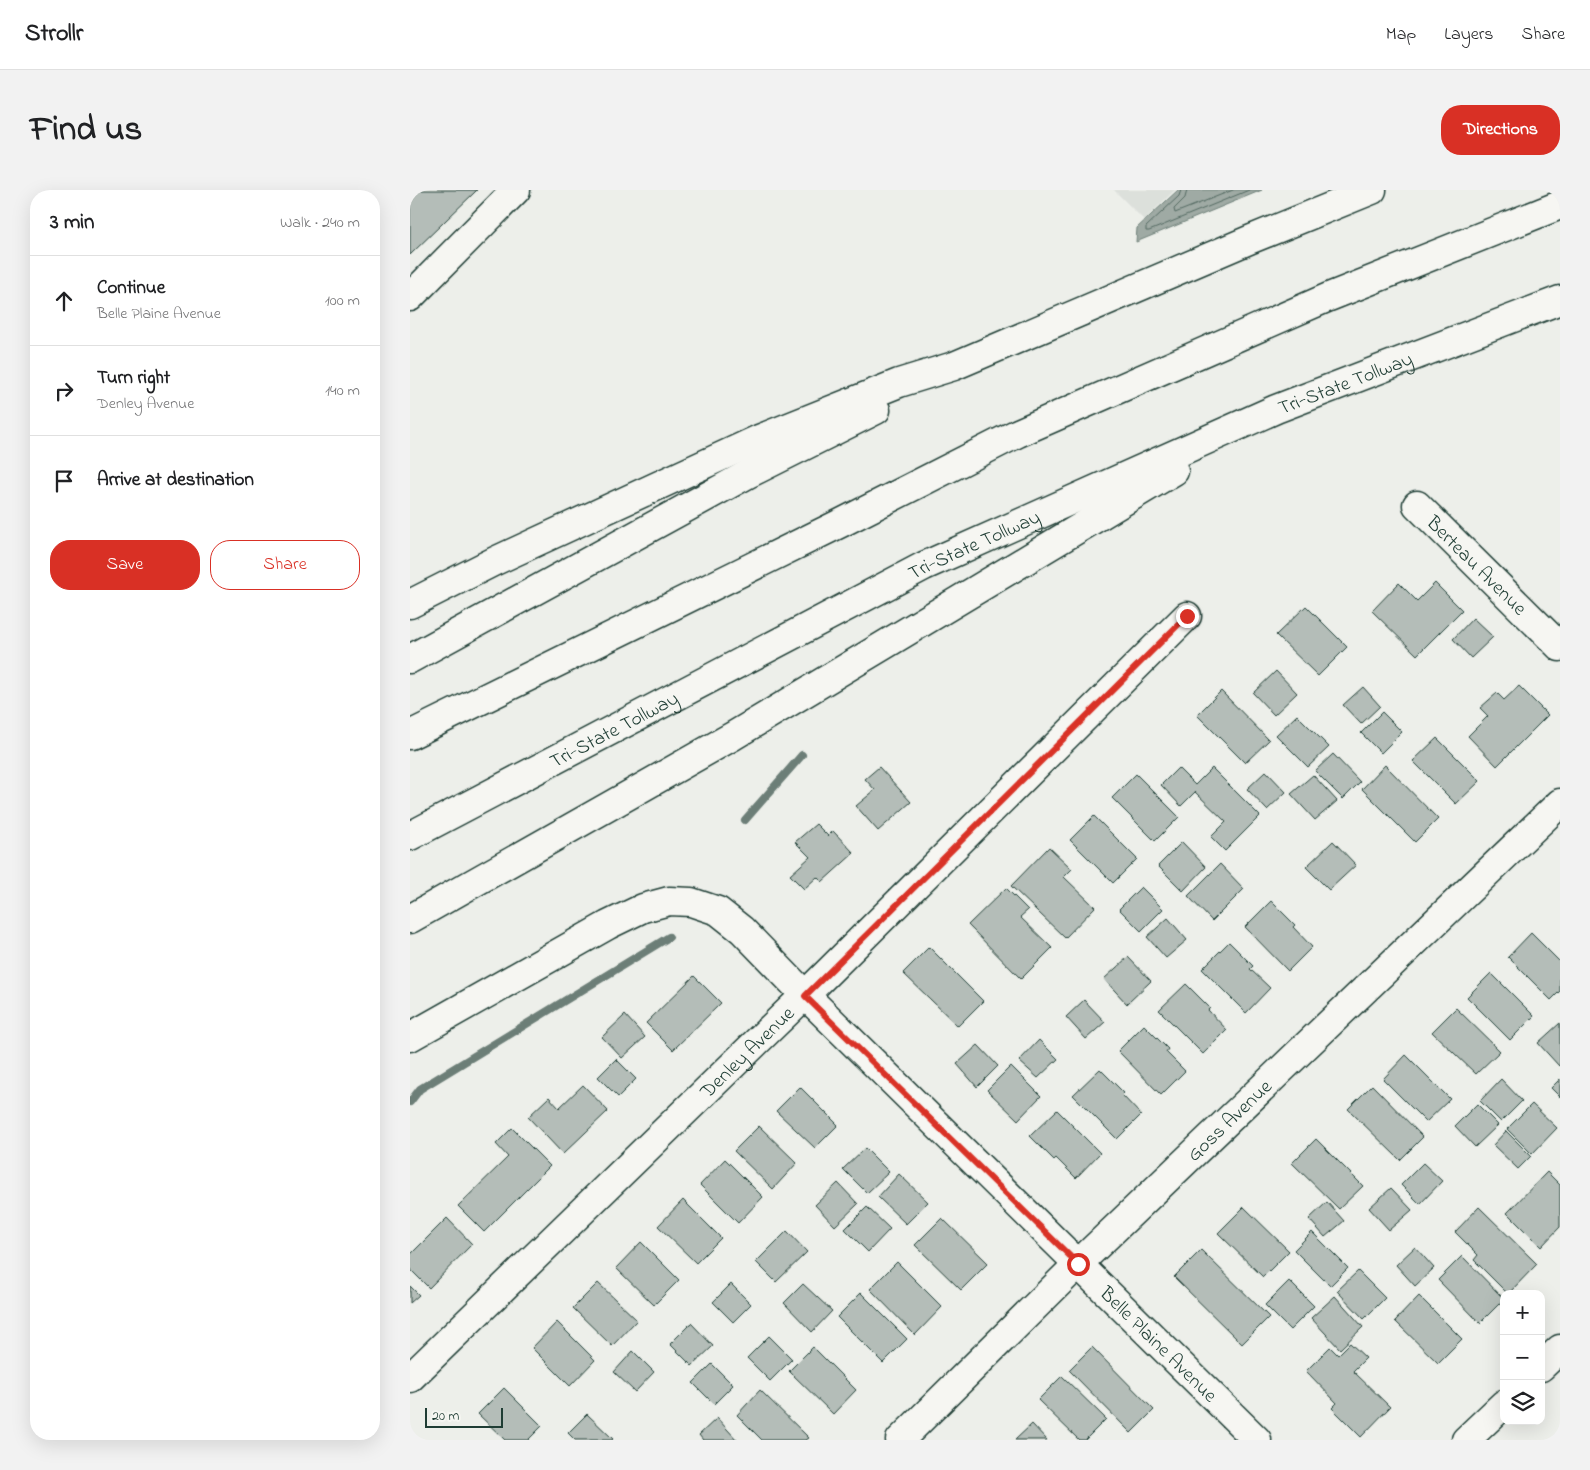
<!DOCTYPE html>
<html lang="en">
<head>
<meta charset="utf-8">
<style>
	body { margin:0; font-family:"Indie Flower",sans-serif; background:#f2f2f2; color:#202124 }
	.controls { position:absolute; right:15px; bottom:15px; display:grid; overflow:hidden; border-radius:10px; box-shadow:0 5px 20px #0002 }
	.controls button { width:45px; height:45px; display:grid; place-items:center; padding:0; border:0; border-bottom:1px solid #e0e0e0; background:#fff; color:#202124; font:25px sans-serif }
	.scale { position:absolute; left:15px; bottom:12px; width:78px; box-sizing:border-box; padding-left:5px; border:2px solid #1f3d34; border-top:0; font-size:14px; line-height:18px; white-space:nowrap; color:#1f3d34; -webkit-text-stroke:4px #f6f6f2; paint-order:stroke }
	.stop { position:absolute; width:15px; height:15px; margin:-11px; border:4px solid #d93025; border-radius:50%; background:#fff }
	.stop.end { background:#d93025; border-color:#fff; box-shadow:0 1px 5px #0008 }
	.list { margin:0; padding:0; list-style:none }
	h2 { display:flex; justify-content:space-between; align-items:center; height:65px; margin:0; padding:0 20px; font-size:21px }
	h2 small { font-size:16px; font-weight:400; color:#757577 }
	.list li { display:grid; grid-template-columns:32px 1fr auto; gap:15px; align-items:center; box-sizing:border-box; height:90px; padding:0 20px; border-top:1px solid #e0e0e0 }
	.list b { display:block; font-size:19px; white-space:nowrap }
	.list p { margin:0; font-size:16px; white-space:nowrap; color:#757577 }
	.list em { font-size:16px; font-style:normal; color:#757577 }
	.actions { display:flex; gap:10px; padding:15px 20px }
	.actions a { flex:1; padding:11px 0; border:1px solid #d93025; border-radius:20px; text-align:center; font-size:18px; color:#d93025 }
	.actions .main { background:#d93025; color:#fff }
	.icon { flex:none; width:28px; height:28px; fill:none; stroke:currentColor; stroke-width:2; stroke-linecap:round; stroke-linejoin:round }
	.map { position:relative; flex:none; width:1150px; height:1250px; overflow:hidden; border-radius:20px }
	header { display:flex; align-items:center; gap:30px; box-sizing:border-box; height:70px; padding:0 25px; background:#fff; border-bottom:1px solid #e0e0e0 }
	header strong { font-size:24px }
	nav { display:flex; gap:28px; margin-inline-start:auto; font-size:18px }
	.intro { display:flex; align-items:center; justify-content:space-between; box-sizing:border-box; height:120px; padding:0 30px }
	h1 { margin:0; font-size:35px }
	.button { padding:12px 22px; border-radius:20px; background:#d93025; color:#fff; font-size:18px; font-weight:700 }
	main { display:flex; gap:30px; padding:0 30px }
	aside { flex:1; background:#fff; border-radius:20px; box-shadow:0 5px 20px #0002 }
	.map>svg:first-child { display:block }
	.built { fill:#dce0db }
	.water { fill:#9faaa4; stroke:#6c7e77 }
	.lines { fill:none; stroke-linecap:round; stroke-linejoin:round }
	.shore { stroke:#526961; stroke-width:1 }
	.stream { stroke:#6c7e77; stroke-width:8 }
	.building { fill:#b4bdb8; stroke:#1f3d34 }
	.minor-casing { stroke:#1f3d34; stroke-width:31 }
	.highway-casing { stroke:#1f3d34; stroke-width:31 }
	.minor { stroke:#f6f6f2; stroke-width:28 }
	.highway { stroke:#f6f6f2; stroke-width:28 }
	.route { stroke:#d93025; stroke-width:6 }
	.labels { text-anchor:middle; stroke-width:4.5; stroke-linejoin:round; paint-order:stroke }
	.street-label { font-size:20px; fill:#1f3d34; stroke:#f6f6f2 }
</style>
</head>
<body>
<header>
<strong>Strollr</strong>
<nav><a>Map</a><a>Layers</a><a>Share</a></nav>
</header>
<div class="intro"><h1>Find us</h1><a class="button">Directions</a></div>
<main>
<aside>
<h2>3 min<small>Walk · 240 m</small></h2>
<ul class="list">
<li><svg class="icon" aria-label="ahead" viewBox="0 0 24 24"><path d="M12 20V5M6 11l6-6 6 6"/></svg><div><b>Continue</b><p>Belle Plaine Avenue</p></div><em>100 m</em></li>
<li><svg class="icon" aria-label="right" viewBox="0 0 24 24"><path d="M7 20v-9h11M14 6l5 5-5 5"/></svg><div><b>Turn right</b><p>Denley Avenue</p></div><em>140 m</em></li>
<li><svg class="icon" aria-label="arrive" viewBox="0 0 24 24"><path d="M6 21V4h12l-3 4 3 4H6"/></svg><div><b>Arrive at destination</b></div></li>
</ul>
<div class="actions"><a class="main">Save</a><a>Share</a></div>
</aside>
<div class="map">
<svg width="1150" height="1250" viewBox="0 0 1150 1250">
	<rect width="100%" height="100%" fill="#edefea"/>
	<filter id="ink" filterUnits="userSpaceOnUse"><feTurbulence type="fractalNoise" baseFrequency=".02" numOctaves="2"/><feDisplacementMap in="SourceGraphic" scale="10" xChannelSelector="R" yChannelSelector="G"/><feConvolveMatrix kernelMatrix="1 2 1 2 8 2 1 2 1" color-interpolation-filters="sRGB"/></filter>
	<g filter="url(#ink)">
		<path class="built" d="M704 0H765L734 30Z"/>
		<path class="water" d="M768 0H852L726 52 727 38Z"/>
		<g class="lines">
			<path class="shore" d="M771 0 769 6 736 37V41H739L839 0
				M777 0 775 8 764 19 765 23 823 0"/>
			<path class="stream" d="M335 630 392 565
				M0 912 10 899 259 747"/>
		</g>
		<path class="building" d="M0 0H67L0 65Z
			M989 393 1007 411 1025 393 1052 420 1007 465 962 421Z
			M896 416 937 457 908 486 866 445Z
			M1063 428 1083 447 1061 468 1043 449Z
			M866 481 887 503 864 525 843 503Z
			M1109 496 1138 525 1087 576 1058 546 1078 526 1070 518 1087 503 1094 510Z
			M953 497 970 516 951 534 933 515Z
			M811 501 859 550 835 573 787 525Z
			M972 522 992 542 971 563 951 543Z
			M887 525 919 557 898 577 866 545Z
			M1027 548 1070 591 1046 614 1003 571Z
			M923 564 950 592 933 609 905 581Z
			M975 575 1028 629 1005 652 952 599Z
			M469 577 501 612 468 641 446 616 465 600 455 589Z
			M768 578 785 595 802 578 850 626 815 661 801 647 816 632 785 602 771 616 751 595Z
			M856 581 876 602 857 620 837 599Z
			M726 584 769 627 745 651 702 608Z
			M903 585 927 611 905 630 881 604Z
			M684 626 727 669 703 693 660 650Z
			M406 634 418 646 423 641 444 663 412 692 407 687 394 699 380 685 400 667 385 652Z
			M923 651 946 675 919 700 896 677Z
			M772 652 796 677 773 701 748 676Z
			M639 657 662 679 654 687 685 717 655 748 601 696Z
			M810 674 834 699 802 731 778 706Z
			M731 697 753 719 731 741 709 719Z
			M596 698 618 720 610 727 642 758 611 789 558 735Z
			M861 711 885 735 883 737 902 757 878 781 835 737Z
			M758 728 777 750 756 768 737 747Z
			M1121 743 1150 772V801L1141 810 1098 767Z
			M819 752 843 776 840 779 860 798 836 823 792 779Z
			M519 757 573 811 548 836 493 783Z
			M718 767 741 791 717 814 694 789Z
			M1081 783 1124 826 1100 850 1057 807Z
			M284 786 311 813 263 860 236 833Z
			M776 794 800 818 798 820 817 840 793 864 749 820Z
			M674 810 695 832 676 849 656 827Z
			M1046 818 1090 861 1066 884 1022 842Z
			M215 825 235 847 212 868 192 847Z
			M1150 833V875L1149 876 1128 853Z
			M734 835 758 859 756 862 775 881 751 905 708 861Z
			M629 850 648 869 628 888 609 871Z
			M568 855 588 876 567 897 547 874Z
			M996 865 1040 909 1016 932 973 889Z
			M206 869 226 889 208 907 188 887Z
			M601 876 631 906 608 930 577 900Z
			M690 879 714 903 712 905 731 925 707 949 663 905Z
			M1091 889 1112 911 1091 932 1070 911Z
			M1150 889V907L1141 898Z
			M173 895 198 921 153 964 118 927 139 907 149 918Z
			M962 895 1013 947 990 970 938 919Z
			M390 897 428 935 405 958 366 921Z
			M1067 914 1088 935 1065 957 1045 936Z
			M1122 914 1147 938 1122 964 1097 939Z
			M647 920 690 963 666 988 646 968 644 970 620 946Z
			M349 936 387 973 363 999 324 961Z
			M102 938 140 976 74 1042 48 1016 98 967 86 954Z
			M1096 941 1121 966 1108 979 1083 955Z
			M906 949 953 996 929 1019 882 973Z
			M455 958 479 982 457 1003 433 979Z
			M315 969 353 1007 328 1033 290 995Z
			M1013 973 1032 991 1010 1014 991 995Z
			M1137 982 1150 995V1037L1131 1057 1097 1023Z
			M489 984 518 1012 496 1034 468 1007Z
			M428 993 448 1014 425 1036 405 1015Z
			M981 998 1002 1020 979 1040 959 1018Z
			M273 1010 311 1048 286 1073 248 1036Z
			M917 1012 934 1031 915 1047 899 1029Z
			M457 1017 480 1039 458 1062 435 1039Z
			M834 1017 879 1061 853 1087 808 1043Z
			M1069 1017 1127 1074 1098 1104 1064 1070 1068 1065 1045 1042Z
			M37 1028 62 1054 19 1098 0 1079V1065Z
			M532 1028 578 1073 551 1100 505 1055Z
			M377 1041 397 1062 366 1092 346 1072Z
			M902 1042 938 1078 920 1096 884 1060Z
			M231 1052 269 1090 244 1115 206 1078Z
			M1005 1057 1024 1078 1005 1096 986 1075Z
			M791 1060 859 1127 832 1154 764 1087Z
			M1052 1066 1094 1109 1070 1133 1028 1090Z
			M487 1072 532 1117 505 1145 460 1099Z
			M948 1081 975 1108 954 1129 927 1101Z
			M879 1091 904 1116 880 1140 855 1115Z
			M188 1093 227 1130 202 1156 163 1118Z
			M321 1094 341 1114 323 1132 303 1112Z
			M393 1094 422 1121 402 1142 374 1113Z
			M0 1096 9 1105 0 1113Z
			M451 1103 497 1149 473 1173 427 1127Z
			M925 1106 953 1137 930 1159 901 1128Z
			M1009 1106 1052 1149 1028 1173 985 1131Z
			M147 1132 185 1170 160 1196 122 1158Z
			M281 1133 303 1156 282 1176 260 1154Z
			M359 1146 382 1169 360 1191 337 1168Z
			M940 1153 956 1168 943 1181 980 1217 951 1247 922 1218 927 1213 896 1181 920 1157 928 1165Z
			M403 1157 446 1200 423 1224 379 1181Z
			M682 1157 744 1220 721 1243 659 1180Z
			M223 1161 244 1182 225 1202 204 1182Z
			M302 1174 323 1195 304 1214 283 1193Z
			M652 1186 696 1229 675 1250H669L628 1210Z
			M94 1198 132 1236 118 1250H95L68 1224Z
			M350 1200 399 1248 396 1250H352L327 1225Z
			M177 1224 203 1249 202 1250H165L158 1243Z
			M307 1228 327 1250H293L289 1245Z
			M622 1234 637 1250H605Z"/>
		<g class="lines">
			<g class="minor-casing">
				<g id="minor">
					<path d="M0 107 106 0"/>
					<path id="s1" d="M1007 315 1150 457"/>
					<path id="s2" d="M0 847 198 735 233 718 259 711 281 712 308 721 332 740 395 805 847 1250"/>
					<path d="M1131 1177 1150 1159"/>
					<path id="s3" d="M0 1188 395 805 777 426"/>
					<path id="s4" d="M490 1250 668 1074 1150 613"/>
					<path d="M1056 1250 1094 1214"/>
				</g>
			</g>
			<g class="highway-casing">
				<g id="highway">
					<path d="M0 414 85 371 349 249 489 193 544 176 839 50 962 0"/>
					<path d="M0 469 338 284 466 220"/>
					<path d="M0 545 433 332 608 243 919 107 1150 15"/>
					<path id="s5" d="M0 646 514 376 866 219 1150 110"/>
					<path d="M0 729 323 546 764 281"/>
				</g>
			</g>
			<use href="#minor" class="minor"/>
			<use href="#highway" class="highway"/>
		</g>
	</g>
	<g class="lines" filter="url(#ink)">
		<path class="route" d="M668 1074 395 806 777 426"/>
	</g>
	<g class="labels">
		<g class="street-label">
			<text dy="7" stroke="none"><textPath href="#s5" startOffset="1040">Tri-State Tollway</textPath></text>
			<text dy="7" stroke="none"><textPath href="#s5" startOffset="635">Tri-State Tollway</textPath></text>
			<text dy="7" stroke="none"><textPath href="#s1" startOffset="85">Berteau Avenue</textPath></text>
			<text dy="7" stroke="none"><textPath href="#s5" startOffset="230">Tri-State Tollway</textPath></text>
			<text dy="7" stroke="none"><textPath href="#s3" startOffset="469">Denley Avenue</textPath></text>
			<text dy="7" stroke="none"><textPath href="#s4" startOffset="459">Goss Avenue</textPath></text>
			<text dy="7" stroke="none"><textPath href="#s2" startOffset="962">Belle Plaine Avenue</textPath></text>
		</g>
	</g>
</svg>
<div class="controls">
<button>+</button>
<button>−</button>
<button><svg class="icon" aria-label="layers" viewBox="0 0 24 24"><path d="M12 4l9 5-9 5-9-5zM3 14l9 5 9-5"/></svg></button>
</div>
<div class="scale">20 m</div>
<div class="stop" style="left:668px;top:1074px"></div>
<div class="stop end" style="left:777px;top:426px"></div>
</div>
</main>
</body>
</html>
